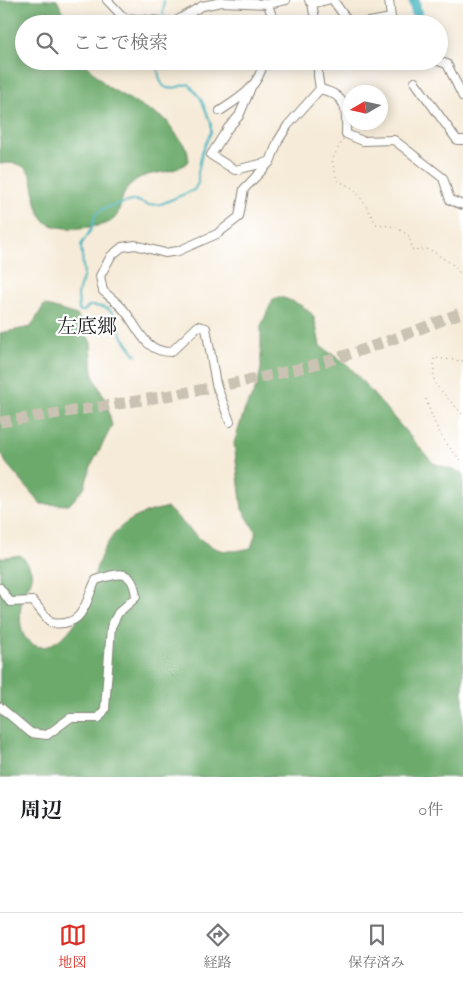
<!DOCTYPE html>
<html lang="ja">
<head>
<meta charset="utf-8">
<style>
	body { margin:0; font-family:"Sorts Mill Goudy","Noto Serif JP",serif; background:#f6f6f6; color:#202124 }
	.compass { position:absolute; left:343px; top:85px; width:45px; height:45px; border-radius:50%; background:#fff; box-shadow:0 2px 12px #0003; rotate:261deg }
	.list { margin:0; padding:0; list-style:none }
	h2 { display:flex; justify-content:space-between; align-items:center; height:65px; margin:0; padding:0 20px; font-size:21px }
	h2 small { font-size:16px; font-weight:400; color:#757577 }
	.icon { flex:none; width:28px; height:28px; fill:none; stroke:currentColor; stroke-width:2; stroke-linecap:round; stroke-linejoin:round }
	.map { position:relative; flex:none; width:463px; height:777px; overflow:hidden }
	.search { position:absolute; background:#fff; box-shadow:0 2px 12px #0003; left:15px; right:15px; top:15px; height:55px; display:flex; align-items:center; gap:12px; box-sizing:border-box; padding:0 18px; border-radius:28px; color:#757577; font-size:19px }
	.sheet { height:135px; background:#fff }
	nav { display:flex; justify-content:space-around; align-items:center; box-sizing:border-box; height:70px; border-top:1px solid #e0e0e0; background:#fff; font-size:14px; color:#757577 }
	nav a { display:grid; justify-items:center; gap:2px }
	nav .on { color:#d93025 }
	.map>svg:first-child { display:block }
	.forest { fill:#6caa6c; stroke:#446344 }
	.lines { fill:none; stroke-linecap:round; stroke-linejoin:round }
	.stream { stroke:#47b5c1; stroke-width:2 }
	.river { stroke:#47b5c1; stroke-width:11 }
	.highway-tunnel { stroke:#cac2b2; stroke-width:11; stroke-dasharray:11 5.5; stroke-linecap:butt }
	.minor-casing { stroke:#89847a; stroke-width:10 }
	.path { stroke:#89847a; stroke-width:1; stroke-dasharray:1 4; stroke-linecap:butt }
	.minor { stroke:#fff; stroke-width:8 }
	.labels { text-anchor:middle; stroke-width:4.5; stroke-linejoin:round; paint-order:stroke }
	.quarter-label { font-size:20px; fill:#1c1c1c; stroke:#fff }
</style>
</head>
<body>
<div class="map">
<svg width="463" height="777" viewBox="0 0 463 777">
	<rect width="100%" height="100%" fill="#fff"/>
	<filter id="ink" filterUnits="userSpaceOnUse"><feTurbulence type="fractalNoise" baseFrequency=".02" numOctaves="2"/><feDisplacementMap in="SourceGraphic" scale="10" xChannelSelector="R" yChannelSelector="G"/><feConvolveMatrix kernelMatrix="1 2 1 2 8 2 1 2 1" color-interpolation-filters="sRGB"/></filter>
	<filter id="wash" filterUnits="userSpaceOnUse"><feTurbulence type="fractalNoise" baseFrequency=".0096" numOctaves="4" result="noise"/><feDisplacementMap in="SourceGraphic" scale="20" xChannelSelector="R" yChannelSelector="G"/><feGaussianBlur stdDeviation="1.12" result="paint"/><feColorMatrix in="noise" values="0 0 0 0 0 0 0 0 0 0 0 0 0 0 0 0 0 1.4 0 .05"/><feComposite in="paint" operator="in"/></filter>
	<g filter="url(#wash)">
		<rect width="100%" height="100%" fill="#f6ebd8"/>
		<path class="forest" d="M0 0H57L68 24H24V61H83L108 87 166 120 187 149 189 161C185 164 180 168 176 169 163 174 143 172 132 183 130 185 127 189 125 192 119 202 122 215 110 222 102 226 89 227 80 228 72 229 66 228 58 227 17 219 54 155 0 164Z
			M280 297C291 300 309 307 314 318 317 327 318 337 320 346L349 366 433 463 463 473V777H0V558L20 555C27 561 34 571 31 581 29 586 25 590 24 594 19 607 18 632 28 641 35 647 44 649 52 644 86 627 88 585 102 554 105 547 110 540 114 534 126 519 149 510 167 508 186 523 205 553 232 551 238 551 245 549 251 548L256 532 242 509 234 443 245 409 256 388 261 369V326L273 299Z
			M44 305 77 315 91 343 93 375 107 404 112 426 91 466 84 488 69 505 41 504 6 463 0 450V333L31 327Z"/>
		<g class="lines">
			<path class="stream" d="M163 19 164 0
				M136 355C132 349 125 342 122 335 114 315 115 305 89 306L84 311H79L78 293 84 275 81 245 92 228 95 215 105 208 135 200 148 205 161 204 194 190 198 183V173L202 152 211 132V123L201 99 189 84C183 85 179 87 173 88 159 92 158 71 157 61"/>
			<path class="river" d="M414 0 418 21"/>
		</g>
	</g>
	<g filter="url(#ink)">
		<g class="lines">
			<path class="highway-tunnel" d="M0 422C104 406 208 392 309 366 361 352 413 332 463 312"/>
			<g class="minor-casing">
				<path id="minor" d="M107 0 124 18 174 22 202 6 222 2 268 4 286 0
					M309 0 312 4 316 24
					M333 0 350 24
					M389 0 391 18 394 24
					M268 4 273 20V24
					M312 4 327 0
					M359 24 391 18
					M318 61V76L320 89
					M438 61 447 64 463 97
					M415 82 457 140H463
					M320 89C347 95 347 109 346 134L363 141 394 140 443 178 450 200 463 205
					M250 90 239 116 228 128 211 155 235 170 269 162
					M220 111C241 97 258 88 264 61
					M230 422 216 384 206 328 198 326 171 352C144 352 139 328 124 310 118 303 110 297 103 291L100 276 111 256 122 247 135 245 165 253 178 251 217 234 239 217 244 189 270 162 278 141 288 125 320 89
					M0 588 10 602 33 601 51 623C85 627 84 604 96 580 118 573 133 567 136 597L118 613 111 627 105 709 99 718H70L47 735 31 733 0 707"/>
			</g>
			<path class="path" d="M343 139 332 160 337 180 354 189 365 204 376 224 396 227 409 236 413 251 429 249 452 264 463 277
				M463 361 434 358V383L463 415
				M426 399C434 425 443 443 463 462"/>
			<use href="#minor" class="minor"/>
		</g>
	</g>
	<g class="labels">
		<g class="quarter-label">
			<text x="87" y="333">左底郷</text>
		</g>
	</g>
</svg>
<svg class="compass" viewBox="-18 -18 36 36"><path d="M0-13l5 13h-10z" fill="#e53935"/><path d="M0 13l5-13h-10z" fill="#757577"/></svg>
<div class="search"><svg class="icon" aria-label="search" viewBox="0 0 24 24"><circle cx="10" cy="10" r="6"/><path d="M15 15l6 6"/></svg>ここで検索</div>
</div>
<section class="sheet">
<h2>周辺<small>0件</small></h2>
<ul class="list">
</ul>
</section>
<nav>
<a class="on"><svg class="icon" aria-label="map" viewBox="0 0 24 24"><path d="M3 6l6-2 6 2 6-2v14l-6 2-6-2-6 2zM9 4v14M15 6v14"/></svg>地図</a>
<a><svg class="icon" aria-label="directions" viewBox="0 0 24 24"><path d="M12 3l9 9-9 9-9-9zM9 14v-3h6M13 9l2 2-2 2"/></svg>経路</a>
<a><svg class="icon" aria-label="saved" viewBox="0 0 24 24"><path d="M7 4h10v16l-5-4-5 4z"/></svg>保存済み</a>
</nav>
</body>
</html>
